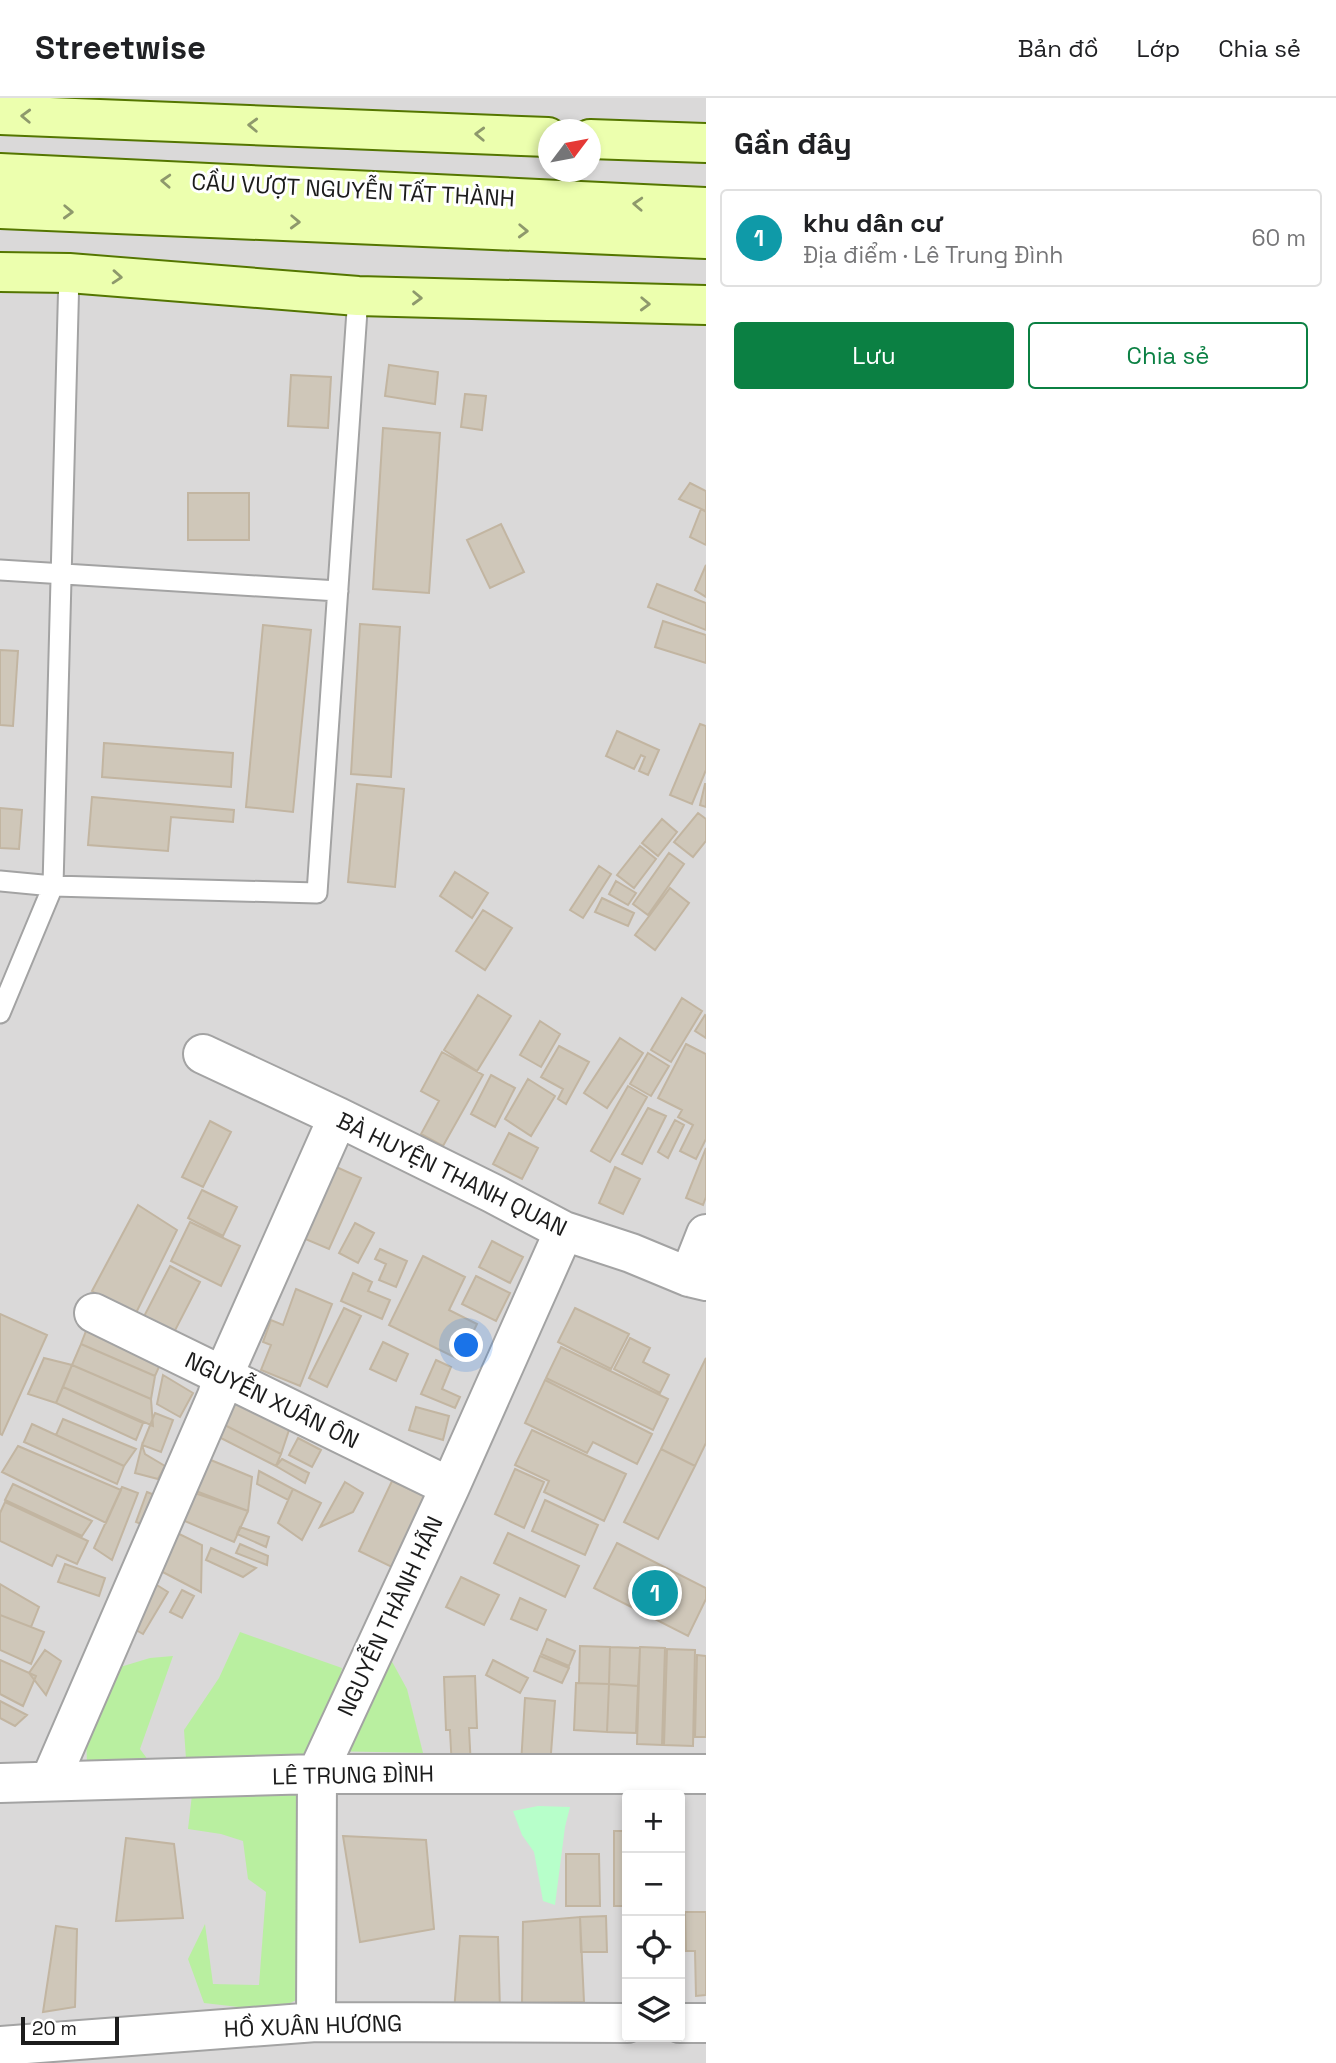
<!DOCTYPE html>
<html lang="vi">
<head>
<meta charset="utf-8">
<style>
	body { margin:0; font-family:"Space Grotesk",sans-serif; background:#f6f6f6; color:#202124 }
	.controls { position:absolute; right:21px; bottom:21px; display:grid; overflow:hidden; border-radius:7px; box-shadow:0 4px 10px #0003 }
	.controls button { width:63px; height:63px; display:grid; place-items:center; padding:0; border:0; border-bottom:2px solid #e0e0e0; background:#fff; color:#202124; font:35px sans-serif }
	.compass { position:absolute; left:538px; top:21px; width:63px; height:63px; border-radius:50%; background:#fff; box-shadow:0 4px 10px #0003; rotate:58deg }
	.scale { position:absolute; left:21px; bottom:18px; width:98px; box-sizing:border-box; padding-left:7px; border:4px solid #1c1c1c; border-top:0; font-size:19px; line-height:24px; white-space:nowrap; color:#1c1c1c; -webkit-text-stroke:5px #fff; paint-order:stroke }
	.you { position:absolute; left:467px; top:1248px; width:24px; height:24px; margin:-18px; border:5px solid #fff; border-radius:50%; background:#1a73e8; box-shadow:0 0 0 10px #1a73e833 }
	.badge { display:grid; place-items:center; width:46px; height:46px; border-radius:50%; background:#0b8043; color:#fff; font-size:23px; font-weight:700 }
	.pin { position:absolute; translate:-50% -50%; border:4px solid #fff; box-shadow:0 2px 7px #0006 }
	.list { margin:0; padding:0; list-style:none }
	h2 { display:flex; justify-content:space-between; align-items:center; height:91px; margin:0; padding:0 28px; font-size:30px }
	h2 small { font-size:23px; font-weight:400; color:#757577 }
	.list li { display:grid; grid-template-columns:46px 1fr auto; gap:21px; align-items:center; box-sizing:border-box; height:98px; margin:0 14px 14px; padding:0 14px; border:2px solid #e0e0e0; border-radius:7px }
	.list b { display:block; font-size:26px; white-space:nowrap }
	.list p { margin:0; font-size:23px; white-space:nowrap; color:#757577 }
	.list em { font-size:23px; font-style:normal; color:#757577 }
	.actions { display:flex; gap:14px; padding:21px 28px }
	.actions a { flex:1; padding:16px 0; border:2px solid #0b8043; border-radius:7px; text-align:center; font-size:24px; color:#0b8043 }
	.actions .main { background:#0b8043; color:#fff }
	.icon { flex:none; width:38px; height:38px; fill:none; stroke:currentColor; stroke-width:2; stroke-linecap:round; stroke-linejoin:round }
	.map { position:relative; flex:none; width:706px; height:1965px; overflow:hidden }
	header { display:flex; align-items:center; gap:42px; box-sizing:border-box; height:98px; padding:0 35px; background:#fff; border-bottom:2px solid #e0e0e0 }
	header strong { font-size:33px }
	nav { display:flex; gap:38px; margin-inline-start:auto; font-size:24px }
	main { display:flex }
	aside { flex:1; background:#fff }
	.map>svg:first-child { display:block }
	.residential { fill:#dad9d9; fill-rule:evenodd }
	.grass { fill:#b9efa0 }
	.park { fill:#b7ffca }
	.building { fill:#cfc7b9; stroke:#c2b5a1; stroke-width:2 }
	.lines { fill:none; stroke-linecap:round; stroke-linejoin:round }
	.lane-casing { stroke:#a3a3a3; stroke-width:23 }
	.street-casing { stroke:#a3a3a3; stroke-width:42 }
	.secondary-casing { stroke:#547600; stroke-width:42 }
	.lane { stroke:#fff; stroke-width:19 }
	.street { stroke:#fff; stroke-width:38 }
	.secondary { stroke:#ecffae; stroke-width:38 }
	.oneway { stroke:#8e996c }
	.labels { text-anchor:middle; stroke-width:6; stroke-linejoin:round; paint-order:stroke }
	.street-label { font-size:23px; fill:#1c1c1c; stroke:#fff }
</style>
</head>
<body>
<header>
<strong>Streetwise</strong>
<nav><a>Bản đồ</a><a>Lớp</a><a>Chia sẻ</a></nav>
</header>
<main>
<div class="map">
<svg width="706" height="1965" viewBox="0 0 706 1965">
	<rect width="100%" height="100%" fill="#efede0"/>
	<path class="residential" d="M0 0H706V1965H0ZM548 32H590V74H548ZM627 1697H680V1939H627Z"/>
	<path class="grass" d="M240 1534 342 1570 322 1666 186 1661 184 1632 219 1580Z
		M173 1558 140 1651 151 1666 87 1669 86 1630 97 1576 150 1560Z
		M390 1560 407 1591 423 1655 328 1653Z
		M301 1687 305 1898 273 1913 204 1905 188 1861 205 1826 213 1886 259 1887 266 1794 248 1781 243 1743 221 1736 188 1731 193 1688Z"/>
	<path class="park" d="M538 1708 570 1709 565 1729 555 1807 543 1803 534 1754 522 1737 513 1713Z"/>
	<path class="building" d="M389 267 438 274 435 306 385 298Z
		M291 277 331 279 328 330 288 328Z
		M465 296 486 298 482 332 461 329Z
		M383 330 440 335 429 495 373 491Z
		M690 385 706 393V413L679 401Z
		M188 395H249V442H188Z
		M701 411 706 414V447L690 439Z
		M501 426 524 474 490 490 467 442Z
		M706 467V499L695 492Z
		M657 486 706 505V532L648 509Z
		M663 523 706 537V565L655 549Z
		M360 526 400 529 391 679 351 676Z
		M263 527 311 532 293 714 246 709Z
		M0 552 18 553 13 628 0 627Z
		M700 626 706 628V672L692 706 670 697Z
		M617 633 659 652 648 677 639 673 645 659 641 657 634 671 606 658Z
		M104 645 233 655 231 689 102 679Z
		M357 686 404 691 395 789 348 784Z
		M705 686H706V709L700 707Z
		M92 699 234 712 233 724 171 719 168 753 88 747Z
		M0 710 22 712 19 751 0 750Z
		M698 715 706 721V743L693 759 674 744Z
		M662 721 677 734 658 758 642 745Z
		M640 748 656 761 634 790 617 777Z
		M669 755 684 766 648 817 633 806Z
		M599 768 611 776 583 820 570 812Z
		M455 774 488 795 472 820 440 798Z
		M616 783 636 795 628 807 609 796Z
		M670 790 689 805 655 852 635 837Z
		M602 800 634 815 628 828 595 814Z
		M483 812 512 830 485 872 456 853Z
		M478 897 511 918 477 973 444 952Z
		M682 900 702 913 671 964 651 952Z
		M705 917 706 918V940L695 933Z
		M540 923 560 936 541 969 520 957Z
		M620 940 643 955 607 1010 584 995Z
		M686 946 706 956V1041L696 1061 680 1053 693 1027 678 1019 682 1012 658 1000Z
		M559 948 589 964 566 1006 558 1001 563 991 541 979Z
		M442 954 483 977 443 1048 421 1036 439 1003 421 993Z
		M648 955 669 968 651 998 630 986Z
		M491 977 515 990 495 1029 471 1016Z
		M528 981 555 998 531 1038 505 1021Z
		M628 988 647 999 610 1064 591 1053Z
		M648 1010 666 1018 642 1066 622 1056Z
		M675 1022 684 1027 668 1060 658 1054Z
		M210 1023 231 1034 203 1089 182 1079Z
		M509 1035 538 1050 522 1081 493 1066Z
		M706 1050V1099L703 1107 686 1100Z
		M334 1068 361 1080 329 1151 303 1140Z
		M615 1069 640 1081 623 1116 599 1105Z
		M202 1092 237 1109 223 1138 188 1120Z
		M138 1107 177 1132 133 1221 92 1193Z
		M190 1124 240 1148 221 1188 171 1163Z
		M355 1125 374 1135 358 1165 339 1155Z
		M492 1143 523 1159 510 1185 479 1169Z
		M380 1151 407 1163 396 1189 379 1182 386 1166 375 1161Z
		M423 1158 465 1179 449 1212 477 1226 460 1262 389 1227Z
		M170 1168 200 1184 168 1246 138 1230Z
		M353 1175 372 1184 368 1193 390 1202 382 1221 341 1203Z
		M476 1178 510 1195 496 1223 462 1206Z
		M296 1191 332 1206 300 1288 261 1272 271 1247 263 1244 271 1222 283 1227Z
		M344 1210 361 1218 327 1289 309 1280Z
		M575 1210 629 1236 611 1271 558 1244Z
		M0 1216 47 1237 2 1337 0 1336Z
		M91 1220 165 1255 155 1278 81 1246Z
		M630 1240 650 1250 643 1264 669 1277 660 1295 614 1271Z
		M383 1244 408 1256 396 1283 370 1271Z
		M81 1246 155 1278 151 1301 72 1267Z
		M561 1249 668 1301 653 1332 546 1280Z
		M44 1260 72 1267 56 1305 28 1296Z
		M706 1260V1345L695 1368 661 1351Z
		M436 1262 451 1269 442 1291 460 1299 455 1310 421 1296Z
		M72 1267 151 1301 153 1328 63 1289Z
		M163 1277 193 1295 180 1319 157 1306Z
		M545 1282 652 1336 637 1366 593 1344 587 1355 525 1325Z
		M63 1289 143 1325 136 1342 56 1305Z
		M224 1298 290 1329 281 1356 215 1322Z
		M416 1309 449 1318 443 1342 409 1332Z
		M155 1315 173 1322 161 1354 142 1347Z
		M63 1321 136 1351 124 1368 56 1337Z
		M215 1322 281 1356 276 1368 209 1334Z
		M32 1326 124 1368 117 1386 24 1344Z
		M532 1332 626 1376 604 1423 544 1394 549 1383 515 1367Z
		M298 1340 321 1352 312 1369 289 1357Z
		M142 1347 145 1356 165 1368 158 1381 135 1375Z
		M18 1348 121 1392 106 1425 2 1374Z
		M661 1351 695 1368 658 1441 624 1424Z
		M201 1358 252 1379 248 1413 188 1390Z
		M282 1361 309 1375 305 1385 276 1368Z
		M515 1371 544 1384 524 1430 495 1416Z
		M259 1373 293 1391 288 1402 257 1386Z
		M392 1383 431 1401 398 1472 359 1453Z
		M345 1384 363 1395 353 1414 320 1429Z
		M13 1386 92 1423 82 1438 5 1402Z
		M122 1389 138 1395 112 1462 94 1450Z
		M177 1389 248 1413 234 1444 166 1415Z
		M293 1391 321 1405 302 1442 278 1425Z
		M147 1394 162 1400 151 1430 136 1424Z
		M545 1402 598 1427 585 1457 532 1433Z
		M5 1404 88 1443 77 1466 57 1457 52 1468 0 1443V1415Z
		M240 1429 269 1439 266 1449 237 1436Z
		M173 1433 202 1447 201 1494 155 1470Z
		M508 1435 579 1468 565 1499 494 1465Z
		M617 1445 706 1490V1501L688 1538 594 1490Z
		M240 1446 268 1458 267 1467 236 1455Z
		M211 1450 256 1470 243 1479 206 1462Z
		M65 1466 105 1480 99 1498 58 1484Z
		M461 1479 499 1497 484 1527 446 1509Z
		M152 1484 168 1494 143 1536 127 1527Z
		M0 1486 39 1509 31 1529 0 1517Z
		M182 1492 194 1498 182 1520 170 1514Z
		M520 1500 546 1512 537 1532 511 1521Z
		M0 1517 44 1534 31 1566 0 1552Z
		M547 1541 575 1553 569 1568 541 1556Z
		M580 1548 610 1549 609 1586 579 1585Z
		M610 1549 640 1550 638 1588 609 1586Z
		M640 1549 665 1550 662 1647 637 1646Z
		M667 1551 695 1552 693 1648 664 1647Z
		M45 1552 61 1563 46 1597 29 1575Z
		M697 1557 706 1558V1639H695Z
		M540 1558 569 1570 562 1585 534 1573Z
		M0 1562 36 1578 23 1608 0 1596Z
		M493 1562 528 1580 520 1595 486 1577Z
		M475 1578 477 1630H469L471 1670 452 1671 450 1632H446L444 1579Z
		M576 1585 609 1586 607 1634 574 1632Z
		M609 1586 638 1588 636 1635 607 1634Z
		M525 1600 555 1603 550 1668 521 1666Z
		M0 1603 27 1617 15 1628 0 1620Z
		M614 1733H627V1808H614Z
		M343 1738 426 1742 434 1831 360 1844Z
		M126 1740 174 1746 183 1820 116 1823Z
		M566 1756H599L600 1808H566Z
		M685 1814H706V1897L696 1898 695 1853H686Z
		M606 1818 607 1854H581L580 1819Z
		M580 1819 584 1904 522 1905 523 1824Z
		M56 1828 77 1831 75 1909 43 1914Z
		M460 1838 498 1839 500 1913 454 1914Z"/>
	<g class="lines">
		<g class="lane-casing">
			<path id="lane" d="M0 472 338 493
				M0 783 53 788 317 795 358 198
				M0 915 53 788 69 175"/>
		</g>
		<g class="street-casing">
			<path id="street" d="M203 956 338 1019 492 1095 564 1133 631 1155 689 1179 706 1183
				M689 1179 706 1136
				M94 1215 450 1389
				M50 1683 217 1298 223 1278 338 1019
				M0 1685 317 1676H706
				M316 1924 317 1676 450 1389 564 1133
				M680 1925H706
				M0 1948 316 1924 627 1925"/>
		</g>
		<g class="secondary-casing">
			<path id="secondary" d="M0 17 548 39
				M590 41 706 45
				M0 75 706 109
				M0 111 706 141
				M0 174 69 175 358 198 706 207"/>
		</g>
		<use href="#lane" class="lane"/>
		<use href="#street" class="street"/>
		<use href="#secondary" class="secondary"/>
	</g>
	<defs><path id="oneway-chevron" d="M-2-3.5L2.5 0L-2 3.5" fill="none" stroke-width="1.6" stroke-linecap="round" stroke-linejoin="round" transform="scale(1.75)"/></defs>
	<g class="oneway">
		<use href="#oneway-chevron" transform="translate(26 18) rotate(-178)"/>
		<use href="#oneway-chevron" transform="translate(253 27) rotate(-178)"/>
		<use href="#oneway-chevron" transform="translate(480 36) rotate(-178)"/>
		<use href="#oneway-chevron" transform="translate(166 83) rotate(-177)"/>
		<use href="#oneway-chevron" transform="translate(638 106) rotate(-177)"/>
		<use href="#oneway-chevron" transform="translate(68 114) rotate(2)"/>
		<use href="#oneway-chevron" transform="translate(295 124) rotate(2)"/>
		<use href="#oneway-chevron" transform="translate(523 133) rotate(2)"/>
		<use href="#oneway-chevron" transform="translate(117 179) rotate(4)"/>
		<use href="#oneway-chevron" transform="translate(417 200) rotate(2)"/>
		<use href="#oneway-chevron" transform="translate(645 206) rotate(2)"/>
	</g>
	<g class="labels">
		<g class="street-label">
			<text transform="translate(353 92) rotate(3)" y="8">CẦU VƯỢT NGUYỄN TẤT THÀNH</text>
			<text transform="translate(452 1076) rotate(26)" y="8">BÀ HUYỆN THANH QUAN</text>
			<text transform="translate(272 1302) rotate(26)" y="8">NGUYỄN XUÂN ÔN</text>
			<text transform="translate(390 1518) rotate(-65)" y="8">NGUYỄN THÀNH HÃN</text>
			<text transform="translate(353 1677) rotate(-1)" y="8">LÊ TRUNG ĐÌNH</text>
			<text transform="translate(313 1928) rotate(-2)" y="8">HỒ XUÂN HƯƠNG</text>
		</g>
	</g>
</svg>
<div class="controls">
<button>+</button>
<button>−</button>
<button><svg class="icon" aria-label="locate" viewBox="0 0 24 24"><circle cx="12" cy="12" r="6"/><path d="M12 2v4M12 18v4M2 12h4M18 12h4"/></svg></button>
<button><svg class="icon" aria-label="layers" viewBox="0 0 24 24"><path d="M12 4l9 5-9 5-9-5zM3 14l9 5 9-5"/></svg></button>
</div>
<svg class="compass" viewBox="-18 -18 36 36"><path d="M0-13l5 13h-10z" fill="#e53935"/><path d="M0 13l5-13h-10z" fill="#757577"/></svg>
<div class="scale">20 m</div>
<div class="you"></div>
<div class="pin badge" style="left:655px;top:1495px;background:#0f9aa8">1</div>
</div>
<aside>
<h2>Gần đây<small></small></h2>
<ul class="list">
<li><span class="badge" style="background:#0f9aa8">1</span><div><b>khu dân cư</b><p>Địa điểm · Lê Trung Đình</p></div><em>60 m</em></li>
</ul>
<div class="actions"><a class="main">Lưu</a><a>Chia sẻ</a></div>
</aside>
</main>
</body>
</html>
